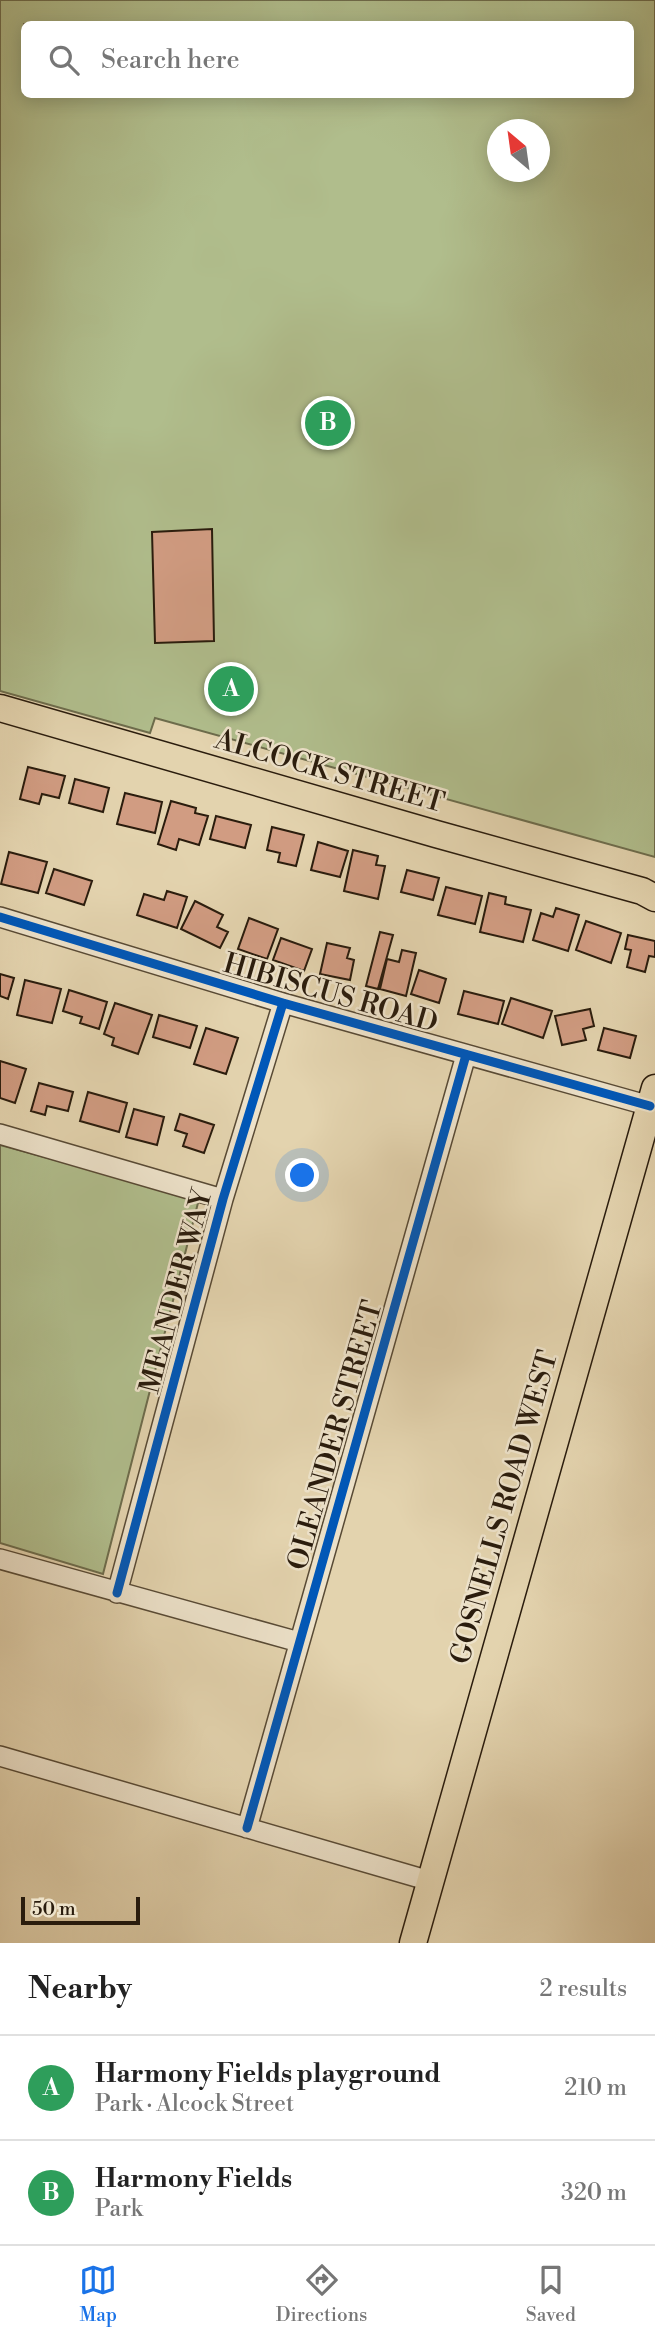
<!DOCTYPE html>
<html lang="en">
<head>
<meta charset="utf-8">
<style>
	body { margin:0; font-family:"Libre Bodoni",serif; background:#f6f6f6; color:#222 }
	.compass { position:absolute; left:487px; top:119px; width:63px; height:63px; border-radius:50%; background:#fff; box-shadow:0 4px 18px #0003; rotate:331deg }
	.scale { position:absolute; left:21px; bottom:18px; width:119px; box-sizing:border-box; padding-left:7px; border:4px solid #2a1c0d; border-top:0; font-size:19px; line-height:24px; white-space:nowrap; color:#2a1c0d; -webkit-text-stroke:5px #ede2ca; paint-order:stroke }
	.you { position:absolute; left:303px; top:1176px; width:24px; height:24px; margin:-18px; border:5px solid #fff; border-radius:50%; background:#1a73e8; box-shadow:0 0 0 10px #1a73e833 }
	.badge { display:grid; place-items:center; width:46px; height:46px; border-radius:50%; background:#1a73e8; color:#fff; font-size:23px; font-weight:700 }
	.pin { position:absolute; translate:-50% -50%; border:4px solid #fff; box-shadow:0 2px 7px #0006 }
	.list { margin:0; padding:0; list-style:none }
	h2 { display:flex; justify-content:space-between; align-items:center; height:91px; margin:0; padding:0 28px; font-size:30px }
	h2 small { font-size:23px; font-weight:400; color:#767676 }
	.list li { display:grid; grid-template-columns:46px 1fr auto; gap:21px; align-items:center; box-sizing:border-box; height:105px; padding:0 28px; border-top:2px solid #e0e0e0 }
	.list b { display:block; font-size:26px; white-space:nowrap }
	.list p { margin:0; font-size:23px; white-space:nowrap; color:#767676 }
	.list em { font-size:23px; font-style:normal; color:#767676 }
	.icon { flex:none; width:38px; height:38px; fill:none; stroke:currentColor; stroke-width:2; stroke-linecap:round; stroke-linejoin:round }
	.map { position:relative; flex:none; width:655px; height:1943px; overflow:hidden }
	.search { position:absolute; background:#fff; box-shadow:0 4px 18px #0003; left:21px; right:21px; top:21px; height:77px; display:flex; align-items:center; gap:18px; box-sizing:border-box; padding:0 24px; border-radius:10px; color:#767676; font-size:26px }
	.sheet { height:301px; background:#fff }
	nav { display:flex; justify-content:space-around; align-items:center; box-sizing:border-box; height:98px; border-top:2px solid #e0e0e0; background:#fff; font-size:19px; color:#767676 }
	nav a { display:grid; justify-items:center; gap:4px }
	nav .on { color:#1a73e8 }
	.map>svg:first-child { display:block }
	.green { fill:#b0bd8c; stroke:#6d6c4c; stroke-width:2; fill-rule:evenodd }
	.building { fill:#d19c82; stroke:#2a1c0d; stroke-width:2 }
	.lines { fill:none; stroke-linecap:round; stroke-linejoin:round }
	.minor-casing { stroke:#584a35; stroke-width:22 }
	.major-casing { stroke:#2a1c0d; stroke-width:29 }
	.minor { stroke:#ede2ca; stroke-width:19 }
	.major { stroke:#e3d3ae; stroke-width:26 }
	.cycleway-casing { stroke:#ede2ca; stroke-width:13 }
	.cycleway { stroke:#0057b8; stroke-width:9 }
	.labels { text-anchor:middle; stroke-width:5; stroke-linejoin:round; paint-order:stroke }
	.street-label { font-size:28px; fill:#2a1c0d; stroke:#ede2ca }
</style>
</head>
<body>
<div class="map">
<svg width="655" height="1943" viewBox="0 0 655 1943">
	<rect width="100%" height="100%" fill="#e3d3ae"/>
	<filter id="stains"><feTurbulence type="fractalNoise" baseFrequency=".00286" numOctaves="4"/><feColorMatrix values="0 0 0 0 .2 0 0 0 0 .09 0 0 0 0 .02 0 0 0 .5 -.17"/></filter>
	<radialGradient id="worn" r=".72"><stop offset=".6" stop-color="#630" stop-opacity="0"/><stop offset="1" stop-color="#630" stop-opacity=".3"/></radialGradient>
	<path class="green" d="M0 0H655V857L155 718 150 733 0 691ZM24 24H630V94H24ZM498 130H540V172H498Z
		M0 1145 199 1199 103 1574 0 1543Z"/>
	<path class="building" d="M212 529 214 641 155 643 152 532Z
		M28 767 65 776 59 798 42 794 39 804 20 799Z
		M75 779 109 788 103 812 69 803Z
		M125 793 162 802 155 833 117 824Z
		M171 801 196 808 195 813 208 816 199 845 179 839 176 850 158 844Z
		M216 816 251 825 245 848 210 839Z
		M272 827 304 835 296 866 278 862 280 853 267 850Z
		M318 842 348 851 340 877 311 870Z
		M353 850 378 856 376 865 385 866 378 899 344 891Z
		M9 852 47 862 38 893 1 884Z
		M54 869 92 881 84 905 46 893Z
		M407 870 439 878 433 900 401 892Z
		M446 887 482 896 475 924 438 915Z
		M167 891 187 897 177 928 137 915 144 894 164 900Z
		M489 893 506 897 505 904 531 910 523 942 480 932Z
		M195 901 223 915 217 927 228 932 220 948 181 929Z
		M556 908 579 915 568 951 533 940 541 913 553 917Z
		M249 918 278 929 267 959 238 949Z
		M586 921 621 933 611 963 576 950Z
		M380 932 393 935 378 989 366 986Z
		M628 935 655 941V957L649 956 645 972 627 967 631 950 625 949Z
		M281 938 312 949 304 971 273 960Z
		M327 943 350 948 347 958 354 960 350 980 320 974Z
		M402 950 416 953 406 996 380 989 387 959 399 962Z
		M419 970 446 979 439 1003 411 994Z
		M0 974 14 978 8 999 0 996Z
		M25 980 61 989 52 1023 17 1015Z
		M69 990 107 1002 99 1029 80 1023 82 1017 63 1011Z
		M464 991 504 1001 498 1024 458 1014Z
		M511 998 552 1011 543 1038 502 1024Z
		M115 1003 152 1015 138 1054 112 1045 114 1038 104 1034Z
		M590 1009 594 1026 583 1029 586 1040 562 1045 555 1016Z
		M159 1015 197 1026 190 1048 153 1037Z
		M206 1028 238 1038 226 1074 194 1064Z
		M604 1028 636 1036 630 1058 598 1050Z
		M0 1061 26 1069 15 1103 0 1098Z
		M39 1083 73 1092 68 1111 47 1106 45 1115 31 1111Z
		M88 1092 127 1103 119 1132 80 1121Z
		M134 1109 164 1117 157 1145 126 1137Z
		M180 1114 214 1125 204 1153 183 1146 187 1134 175 1130Z"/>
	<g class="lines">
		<g class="minor-casing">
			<path id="minor" d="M0 917 283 1003 650 1106
				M0 1134 223 1199
				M0 1559 299 1642
				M117 1593 223 1199 283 1003
				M0 1756 430 1881
				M247 1828 466 1055"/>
		</g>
		<g class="major-casing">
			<path id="major" d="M0 708 436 834 642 891 655 898
				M413 1943 655 1088"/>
		</g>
		<use href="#minor" class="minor"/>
		<use href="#major" class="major"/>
		<g class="cycleway-casing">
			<path id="cycleway" d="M0 917 283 1003 650 1106
				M117 1593 223 1199 283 1003
				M247 1828 466 1055"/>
		</g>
		<use href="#cycleway" class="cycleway"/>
	</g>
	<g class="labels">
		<g class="street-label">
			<text transform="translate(330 770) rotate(16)" y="10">ALCOCK STREET</text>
			<text transform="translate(331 992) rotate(16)" y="10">HIBISCUS ROAD</text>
			<text transform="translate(175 1291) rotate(-75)" y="10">MEANDER WAY</text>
			<text transform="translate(334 1435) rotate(-74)" y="10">OLEANDER STREET</text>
			<text transform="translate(503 1507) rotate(-74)" y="10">GOSNELLS ROAD WEST</text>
		</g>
	</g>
	<rect width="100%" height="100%" filter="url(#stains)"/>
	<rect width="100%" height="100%" fill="url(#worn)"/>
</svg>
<svg class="compass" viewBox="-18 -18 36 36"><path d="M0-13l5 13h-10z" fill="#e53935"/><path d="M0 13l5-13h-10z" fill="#767676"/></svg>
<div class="scale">50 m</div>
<div class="you"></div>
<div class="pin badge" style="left:231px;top:689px;background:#2e9e5b">A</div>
<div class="pin badge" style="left:328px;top:423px;background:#2e9e5b">B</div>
<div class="search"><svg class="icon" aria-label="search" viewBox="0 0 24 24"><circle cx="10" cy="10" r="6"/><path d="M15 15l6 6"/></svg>Search here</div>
</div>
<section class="sheet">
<h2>Nearby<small>2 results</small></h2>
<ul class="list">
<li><span class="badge" style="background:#2e9e5b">A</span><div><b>Harmony Fields playground</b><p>Park · Alcock Street</p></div><em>210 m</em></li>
<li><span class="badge" style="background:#2e9e5b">B</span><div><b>Harmony Fields</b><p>Park</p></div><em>320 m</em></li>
</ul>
</section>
<nav>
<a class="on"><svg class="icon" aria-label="map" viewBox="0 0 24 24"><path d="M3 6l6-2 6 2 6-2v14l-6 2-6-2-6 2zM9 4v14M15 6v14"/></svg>Map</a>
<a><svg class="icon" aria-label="directions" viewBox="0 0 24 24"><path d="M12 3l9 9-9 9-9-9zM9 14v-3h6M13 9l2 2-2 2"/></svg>Directions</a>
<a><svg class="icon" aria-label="saved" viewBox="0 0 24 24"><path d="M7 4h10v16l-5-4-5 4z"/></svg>Saved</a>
</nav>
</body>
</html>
